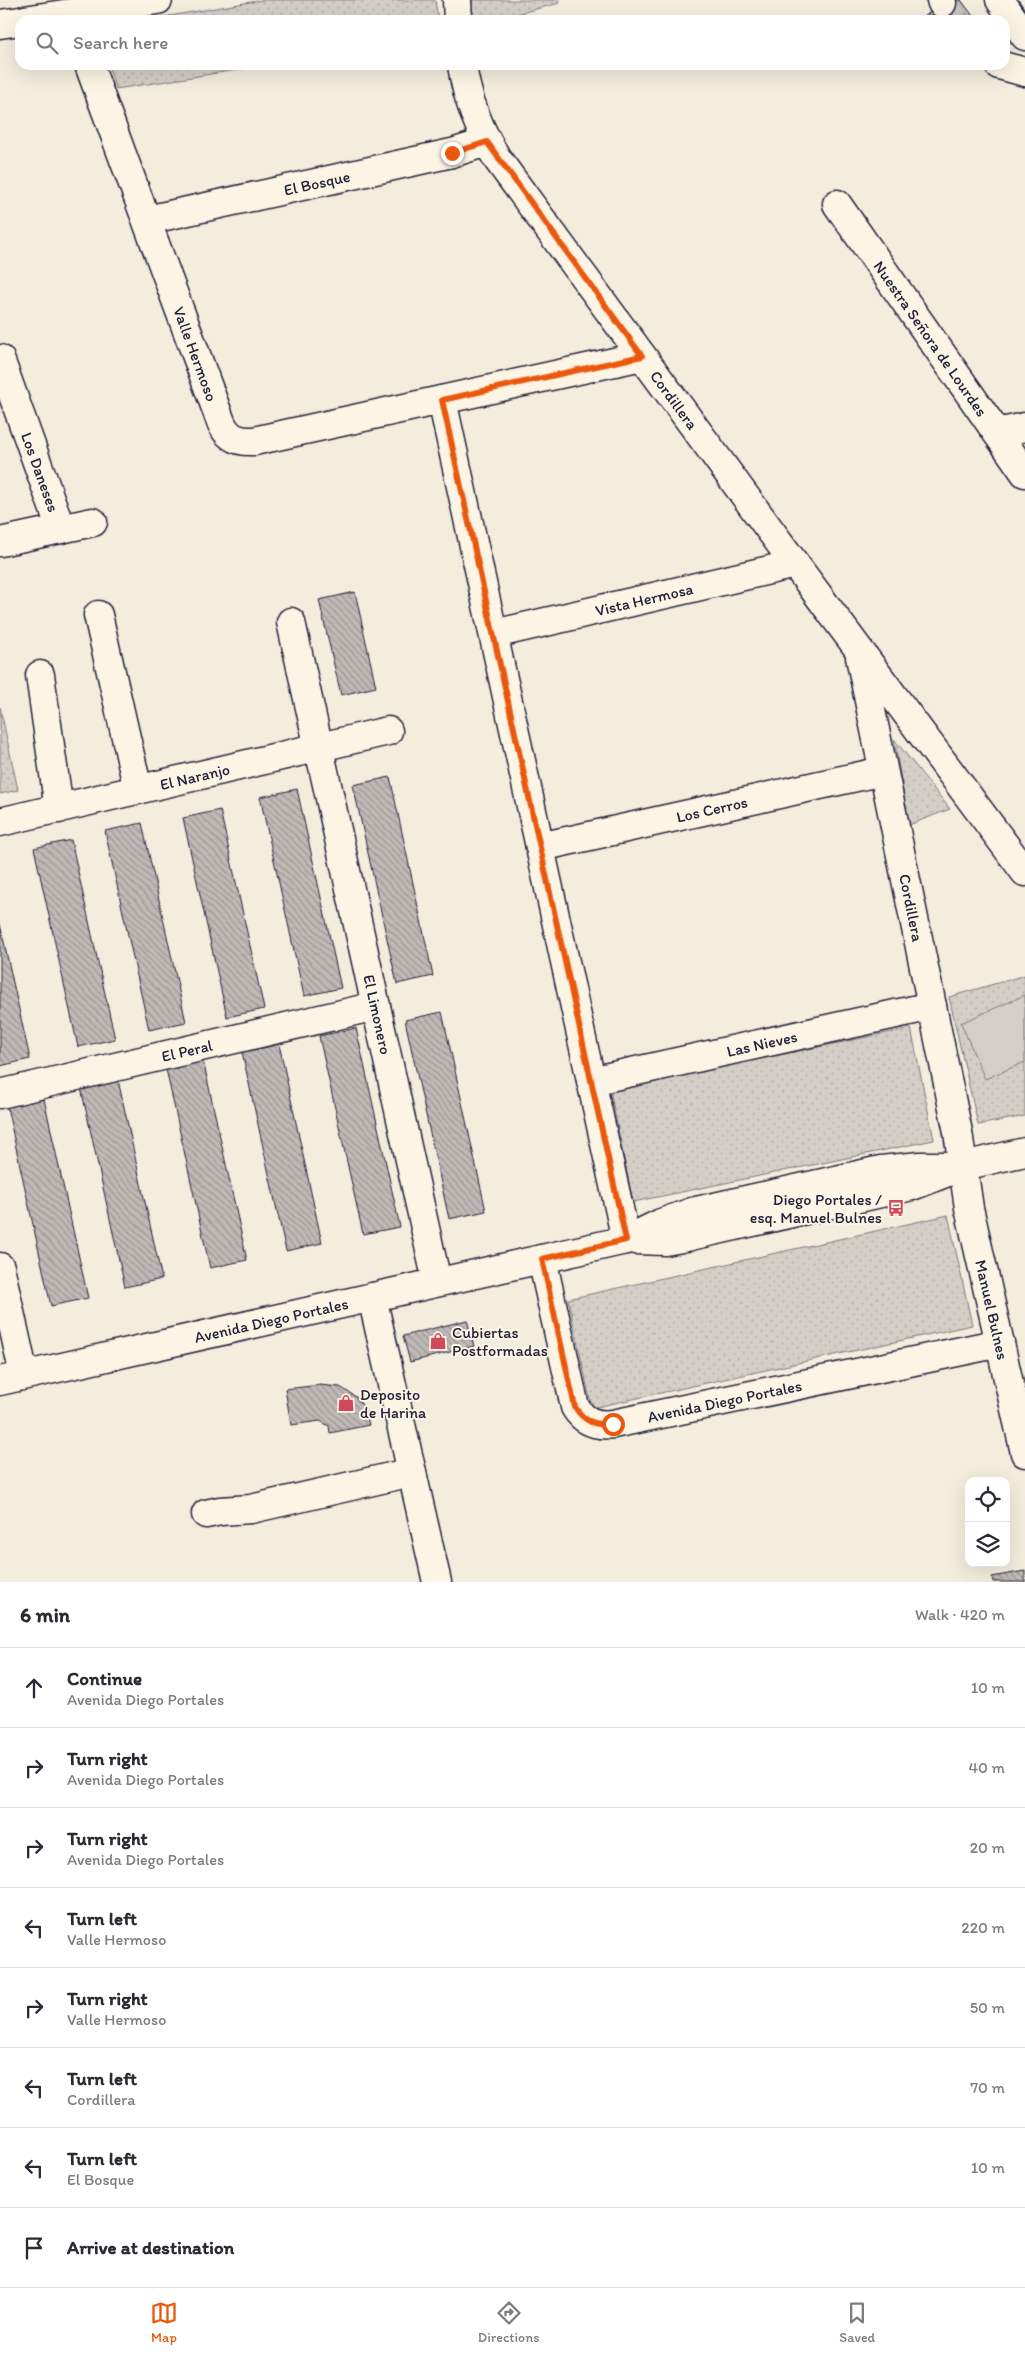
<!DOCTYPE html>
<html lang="en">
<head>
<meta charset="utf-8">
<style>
	body { margin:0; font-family:Itim,sans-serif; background:#f7f7f7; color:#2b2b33 }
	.controls { position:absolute; right:15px; bottom:15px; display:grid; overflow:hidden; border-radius:10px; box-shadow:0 5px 20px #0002 }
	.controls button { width:45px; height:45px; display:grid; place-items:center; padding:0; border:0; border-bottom:1px solid #e1e1e2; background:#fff; color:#2b2b33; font:25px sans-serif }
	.stop { position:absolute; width:15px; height:15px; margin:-11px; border:4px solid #ea580c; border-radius:50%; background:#fff }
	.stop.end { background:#ea580c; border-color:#fff; box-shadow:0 1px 5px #0008 }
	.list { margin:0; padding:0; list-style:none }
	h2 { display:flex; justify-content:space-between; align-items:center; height:65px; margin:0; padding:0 20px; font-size:21px }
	h2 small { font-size:16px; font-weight:400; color:#7c7c81 }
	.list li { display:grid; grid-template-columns:32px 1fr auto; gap:15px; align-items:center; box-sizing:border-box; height:80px; padding:0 20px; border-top:1px solid #e1e1e2 }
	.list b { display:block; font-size:19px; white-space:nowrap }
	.list p { margin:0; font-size:16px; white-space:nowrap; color:#7c7c81 }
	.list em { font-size:16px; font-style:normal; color:#7c7c81 }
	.icon { flex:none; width:28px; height:28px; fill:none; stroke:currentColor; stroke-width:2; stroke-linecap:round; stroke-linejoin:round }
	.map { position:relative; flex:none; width:1025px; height:1582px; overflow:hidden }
	.search { position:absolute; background:#fff; box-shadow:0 5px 20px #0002; left:15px; right:15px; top:15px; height:55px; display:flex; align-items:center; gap:12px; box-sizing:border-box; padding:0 18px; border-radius:15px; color:#7c7c81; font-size:19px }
	.sheet { height:705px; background:#fff }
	nav { display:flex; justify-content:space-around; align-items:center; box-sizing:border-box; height:70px; border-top:1px solid #e1e1e2; background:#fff; font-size:14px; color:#7c7c81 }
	nav a { display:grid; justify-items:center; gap:2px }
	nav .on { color:#ea580c }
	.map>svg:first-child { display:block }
	.grass { fill:url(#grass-dots); stroke:#7b7880 }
	.pitch { fill:#d4cfc6; stroke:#7b7880 }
	.building { fill:url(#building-back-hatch); stroke:#22223b }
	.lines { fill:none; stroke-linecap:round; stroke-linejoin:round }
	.minor-tunnel { stroke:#c9c4bd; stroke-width:28; stroke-dasharray:28 14; stroke-linecap:butt }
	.minor-casing { stroke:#22223b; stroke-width:31 }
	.major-casing { stroke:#22223b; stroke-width:31 }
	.minor { stroke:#fcf5e5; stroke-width:28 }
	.major { stroke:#fcf5e5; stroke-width:28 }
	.route { stroke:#ea580c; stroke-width:6 }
	.labels { text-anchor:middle; stroke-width:4; stroke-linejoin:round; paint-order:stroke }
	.street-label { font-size:16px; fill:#22223b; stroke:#fcf5e5 }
	.poi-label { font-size:16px; fill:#22223b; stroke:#fcf5e5; text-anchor:start }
</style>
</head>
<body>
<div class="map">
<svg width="1025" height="1582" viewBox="0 0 1025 1582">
	<defs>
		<pattern id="grass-dots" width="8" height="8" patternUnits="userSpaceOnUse" patternTransform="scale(1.25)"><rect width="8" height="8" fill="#d4cfc6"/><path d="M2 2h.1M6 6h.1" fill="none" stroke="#b6b1ab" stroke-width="1.8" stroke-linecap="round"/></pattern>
		<pattern id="building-back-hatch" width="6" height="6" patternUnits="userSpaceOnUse" patternTransform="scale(1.25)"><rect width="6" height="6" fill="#bfbab6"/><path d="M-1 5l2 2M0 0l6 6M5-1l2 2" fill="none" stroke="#9b9795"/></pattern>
	</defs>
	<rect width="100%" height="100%" fill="#f3edde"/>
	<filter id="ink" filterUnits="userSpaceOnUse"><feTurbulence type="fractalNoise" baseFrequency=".02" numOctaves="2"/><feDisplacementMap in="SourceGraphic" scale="10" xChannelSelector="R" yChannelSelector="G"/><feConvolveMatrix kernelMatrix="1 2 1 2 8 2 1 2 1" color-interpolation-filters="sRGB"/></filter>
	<g filter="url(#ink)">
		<path class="grass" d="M262 0H435L438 20H146Z
			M470 0H559L560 3 492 20H475Z
			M108 65H268L116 89Z
			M0 707 18 790 0 794Z
			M894 739 950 809 909 825Z
			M1025 975V1116L978 1125 949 997Z
			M911 1028 934 1140 633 1202 610 1090Z
			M948 1215 972 1325 592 1408 568 1299Z"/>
		<path class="pitch" d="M1025 995V1062L985 1079 961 1023Z"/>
		<path class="building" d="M945 0H961L976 20H926L924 17Z
			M355 592 376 687 341 695 319 600Z
			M390 777 433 976 397 984 353 785Z
			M297 789 341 988 304 996 260 797Z
			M220 810 264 1009 227 1017 183 818Z
			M142 823 186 1022 149 1030 105 831Z
			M71 840 115 1039 78 1047 34 848Z
			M0 924 30 1059 0 1066Z
			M442 1012 486 1211 449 1219 405 1020Z
			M356 1028 400 1227 363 1234 319 1036Z
			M279 1044 322 1243 286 1251 242 1052Z
			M203 1060 247 1260 210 1268 166 1069Z
			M118 1080 162 1279 125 1287 81 1088Z
			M44 1099 88 1298 51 1306 7 1107Z
			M467 1320 474 1346 410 1362 403 1336Z
			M320 1385 340 1387 356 1397 365 1409 369 1425 330 1433 329 1426 320 1421 291 1425 285 1389Z
			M1025 1571V1582H993L992 1577Z"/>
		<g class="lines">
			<path class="minor-tunnel" d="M942 3 954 20"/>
			<g class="minor-casing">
				<g id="minor">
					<path d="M457 0 458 20"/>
					<path d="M941 0 942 3"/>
					<path d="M24 20 158 0"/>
					<path d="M0 24 20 21"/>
					<path id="s1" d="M89 65 221 422C227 437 238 442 254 441L642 356"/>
					<path id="s2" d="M462 65C467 100 479 130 498 160L795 564 1025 872"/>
					<path d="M999 65 1025 72"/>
					<path id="s3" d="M837 204 1025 473"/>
					<path id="s4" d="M147 220 452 153 487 142"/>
					<path id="s5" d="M0 359 61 529"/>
					<path d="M442 400 626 1240"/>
					<path d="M997 433 1025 427"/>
					<path d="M0 542 93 522"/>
					<path d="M98 615 138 790"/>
					<path id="s6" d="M291 622 437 1282"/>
					<path id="s7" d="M494 634 795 564"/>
					<path id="s8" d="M860 657 958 1132 969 1208 1025 1453"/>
					<path d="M40 675 59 809"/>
					<path id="s9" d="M0 822 388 731"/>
					<path id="s10" d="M540 847 883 771"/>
					<path id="s11" d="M591 1081 932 1006"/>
					<path id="s12" d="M0 1094 376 1006"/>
					<path id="s13" d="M542 1259 575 1407C584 1422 596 1426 613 1424L1000 1343"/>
					<path d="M0 1267 24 1375"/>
					<path d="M372 1297 437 1582"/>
					<path d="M206 1514 220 1511 251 1509 412 1472"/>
				</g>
			</g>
			<g class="major-casing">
				<g id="major">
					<path d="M1000 0 1025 36"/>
					<path d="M635 1240 665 1241 682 1238 912 1186 963 1166 1025 1152"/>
					<path id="s14" d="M0 1381 626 1240 661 1223 692 1212 881 1170 920 1166H963"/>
				</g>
			</g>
			<use href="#minor" class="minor"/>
			<use href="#major" class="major"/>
		</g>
	</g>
	<g class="lines" filter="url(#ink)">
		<path class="route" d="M452 153 487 142 642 356 442 400 626 1240 542 1259 575 1407C584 1422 596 1426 613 1424"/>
	</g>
	<defs>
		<g id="bus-bare" transform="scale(1.35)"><path d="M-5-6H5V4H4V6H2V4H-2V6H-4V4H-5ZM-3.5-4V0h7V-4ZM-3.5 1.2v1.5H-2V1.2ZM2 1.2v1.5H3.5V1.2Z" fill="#d1495b" stroke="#fcf5e5" stroke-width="2.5" paint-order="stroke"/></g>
		<g id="shop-bare" transform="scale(1.35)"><path d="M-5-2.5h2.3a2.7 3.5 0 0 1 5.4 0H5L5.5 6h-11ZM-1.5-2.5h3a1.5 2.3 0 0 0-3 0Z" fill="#d1495b" stroke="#fcf5e5" stroke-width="2.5" paint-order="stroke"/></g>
	</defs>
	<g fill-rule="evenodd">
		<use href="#bus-bare" x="896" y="1208"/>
		<use href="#shop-bare" x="438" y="1341"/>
		<use href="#shop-bare" x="346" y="1403"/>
	</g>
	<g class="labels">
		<g class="street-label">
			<text dy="6" stroke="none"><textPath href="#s4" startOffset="174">El Bosque</textPath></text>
			<text dy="6" stroke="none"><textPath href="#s3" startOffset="164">Nuestra Señora de Lourdes</textPath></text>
			<text dy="6" stroke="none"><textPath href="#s1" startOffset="308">Valle Hermoso</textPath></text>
			<text dy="6" stroke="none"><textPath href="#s2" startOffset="400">Cordillera</textPath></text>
			<text dy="6" stroke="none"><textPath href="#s5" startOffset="120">Los Daneses</textPath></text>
			<text dy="6" stroke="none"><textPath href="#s7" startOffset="154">Vista Hermosa</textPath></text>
			<text dy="6" stroke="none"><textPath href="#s9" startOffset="200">El Naranjo</textPath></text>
			<text dy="6" stroke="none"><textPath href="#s10" startOffset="176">Los Cerros</textPath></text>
			<text dy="6" stroke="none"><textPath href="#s8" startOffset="256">Cordillera</textPath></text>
			<text dy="6" stroke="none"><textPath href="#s6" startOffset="402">El Limonero</textPath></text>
			<text dy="6" stroke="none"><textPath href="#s11" startOffset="175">Las Nieves</textPath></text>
			<text dy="6" stroke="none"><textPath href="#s12" startOffset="192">El Peral</textPath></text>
			<text dy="6" stroke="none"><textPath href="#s8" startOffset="666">Manuel Bulnes</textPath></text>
			<text dy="6" stroke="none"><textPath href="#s14" startOffset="278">Avenida Diego Portales</textPath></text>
			<text dy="6" stroke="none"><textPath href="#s13" startOffset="310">Avenida Diego Portales</textPath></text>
		</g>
		<g class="poi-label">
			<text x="882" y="1205" text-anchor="end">Diego Portales /<tspan x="882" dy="18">esq. Manuel Bulnes</tspan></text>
			<text x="452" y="1338">Cubiertas<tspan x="452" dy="18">Postformadas</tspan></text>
			<text x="360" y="1400">Deposito<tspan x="360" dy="18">de Harina</tspan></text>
		</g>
	</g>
</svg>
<div class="controls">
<button><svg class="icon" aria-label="locate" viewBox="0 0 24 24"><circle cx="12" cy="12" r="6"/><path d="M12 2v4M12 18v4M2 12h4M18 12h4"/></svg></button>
<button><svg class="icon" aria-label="layers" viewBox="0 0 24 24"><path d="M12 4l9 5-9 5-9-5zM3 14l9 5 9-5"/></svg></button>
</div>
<div class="stop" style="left:613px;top:1424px"></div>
<div class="stop end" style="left:452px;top:153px"></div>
<div class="search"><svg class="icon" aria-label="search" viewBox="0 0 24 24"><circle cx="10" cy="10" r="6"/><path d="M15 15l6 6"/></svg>Search here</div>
</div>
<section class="sheet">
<h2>6 min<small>Walk · 420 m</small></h2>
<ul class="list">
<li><svg class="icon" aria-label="ahead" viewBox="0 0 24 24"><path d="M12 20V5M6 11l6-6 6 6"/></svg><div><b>Continue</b><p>Avenida Diego Portales</p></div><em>10 m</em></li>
<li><svg class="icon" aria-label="right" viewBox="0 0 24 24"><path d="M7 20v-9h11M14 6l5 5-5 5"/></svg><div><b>Turn right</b><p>Avenida Diego Portales</p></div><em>40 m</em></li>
<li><svg class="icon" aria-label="right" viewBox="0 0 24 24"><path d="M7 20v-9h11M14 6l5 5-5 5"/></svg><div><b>Turn right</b><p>Avenida Diego Portales</p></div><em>20 m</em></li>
<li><svg class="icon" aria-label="left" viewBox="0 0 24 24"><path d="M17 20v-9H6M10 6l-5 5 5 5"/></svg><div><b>Turn left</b><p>Valle Hermoso</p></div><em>220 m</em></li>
<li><svg class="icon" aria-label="right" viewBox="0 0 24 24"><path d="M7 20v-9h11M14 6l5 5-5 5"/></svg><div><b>Turn right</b><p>Valle Hermoso</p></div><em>50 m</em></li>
<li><svg class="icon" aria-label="left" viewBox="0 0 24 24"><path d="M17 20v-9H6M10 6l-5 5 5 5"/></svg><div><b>Turn left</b><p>Cordillera</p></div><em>70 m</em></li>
<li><svg class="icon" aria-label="left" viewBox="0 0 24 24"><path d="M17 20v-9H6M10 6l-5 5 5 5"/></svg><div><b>Turn left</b><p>El Bosque</p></div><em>10 m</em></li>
<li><svg class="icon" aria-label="arrive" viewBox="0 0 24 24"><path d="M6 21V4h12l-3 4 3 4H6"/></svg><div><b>Arrive at destination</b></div></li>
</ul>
</section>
<nav>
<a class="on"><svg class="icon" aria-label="map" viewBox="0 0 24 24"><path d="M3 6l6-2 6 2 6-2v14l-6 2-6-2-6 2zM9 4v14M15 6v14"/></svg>Map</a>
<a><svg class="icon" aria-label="directions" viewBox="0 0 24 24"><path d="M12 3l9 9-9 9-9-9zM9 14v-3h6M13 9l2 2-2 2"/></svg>Directions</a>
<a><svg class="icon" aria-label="saved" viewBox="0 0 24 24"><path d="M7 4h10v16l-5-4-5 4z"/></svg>Saved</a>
</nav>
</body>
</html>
